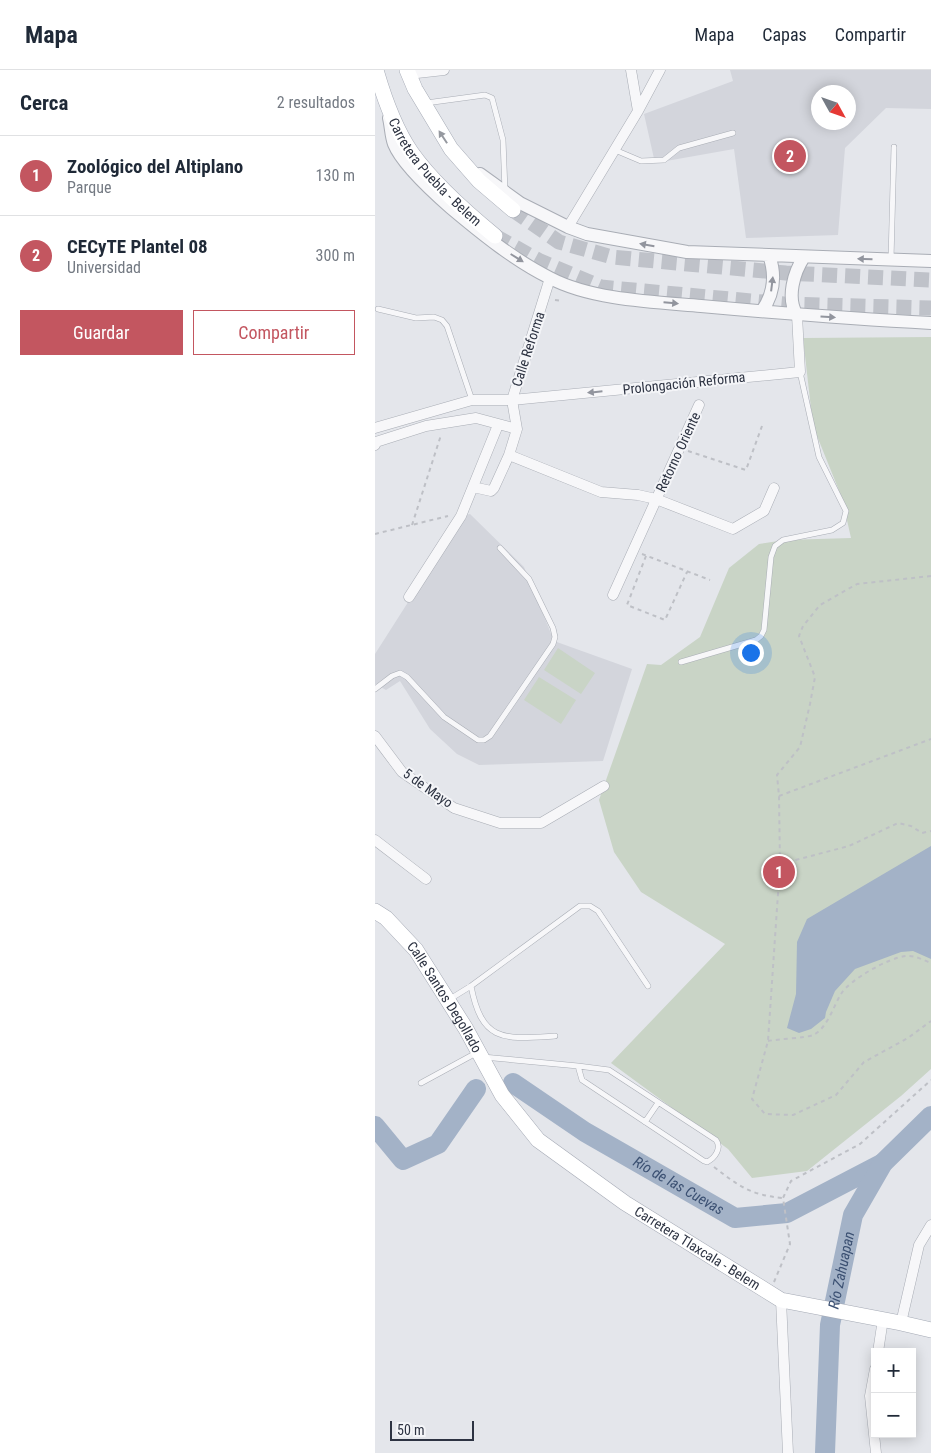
<!DOCTYPE html>
<html lang="es">
<head>
<meta charset="utf-8">
<style>
	body { margin:0; font-family:"Roboto Condensed",sans-serif; background:#f6f6f7; color:#1f2937 }
	.controls { position:absolute; right:15px; bottom:15px; display:grid; overflow:hidden; border-radius:0px; box-shadow:0 2px 12px #0003 }
	.controls button { width:45px; height:45px; display:grid; place-items:center; padding:0; border:0; border-bottom:1px solid #e0e1e3; background:#fff; color:#1f2937; font:25px sans-serif }
	.compass { position:absolute; left:436px; top:15px; width:45px; height:45px; border-radius:50%; background:#fff; box-shadow:0 2px 12px #0003; rotate:130deg }
	.scale { position:absolute; left:15px; bottom:12px; width:84px; box-sizing:border-box; padding-left:5px; border:2px solid #2d3342; border-top:0; font-size:14px; line-height:18px; white-space:nowrap; color:#2d3342; -webkit-text-stroke:4px #f4f5f8; paint-order:stroke }
	.you { position:absolute; left:375px; top:582px; width:18px; height:18px; margin:-12px; border:4px solid #fff; border-radius:50%; background:#1a73e8; box-shadow:0 0 0 8px #1a73e833 }
	.badge { display:grid; place-items:center; width:32px; height:32px; border-radius:50%; background:#c35660; color:#fff; font-size:16px; font-weight:700 }
	.pin { position:absolute; translate:-50% -50%; border:2px solid #fff; box-shadow:0 1px 5px #0006 }
	.list { margin:0; padding:0; list-style:none }
	h2 { display:flex; justify-content:space-between; align-items:center; height:65px; margin:0; padding:0 20px; font-size:21px }
	h2 small { font-size:16px; font-weight:400; color:#747a83 }
	.list li { display:grid; grid-template-columns:32px 1fr auto; gap:15px; align-items:center; box-sizing:border-box; height:80px; padding:0 20px; border-top:1px solid #e0e1e3 }
	.list b { display:block; font-size:19px; white-space:nowrap }
	.list p { margin:0; font-size:16px; white-space:nowrap; color:#747a83 }
	.list em { font-size:16px; font-style:normal; color:#747a83 }
	.actions { display:flex; gap:10px; padding:15px 20px }
	.actions a { flex:1; padding:11px 0; border:1px solid #c35660; border-radius:0px; text-align:center; font-size:18px; color:#c35660 }
	.actions .main { background:#c35660; color:#fff }
	.map { position:relative; flex:none; width:556px; height:1383px; overflow:hidden }
	header { display:flex; align-items:center; gap:30px; box-sizing:border-box; height:70px; padding:0 25px; background:#fff; border-bottom:1px solid #e0e1e3 }
	header strong { font-size:24px }
	nav { display:flex; gap:28px; margin-inline-start:auto; font-size:18px }
	main { display:flex }
	aside { flex:1; background:#fff }
	.map>svg:first-child { display:block }
	.built { fill:#d3d5dc; fill-rule:evenodd }
	.green { fill:#c9d4c6 }
	.water { fill:#a3b2c7 }
	.lines { fill:none; stroke-linecap:round; stroke-linejoin:round }
	.river { stroke:#a3b2c7; stroke-width:20 }
	.primary-tunnel { stroke:#bfc2c9; stroke-width:15; stroke-dasharray:15 8; stroke-linecap:butt }
	.service-casing { stroke:#a9adb5; stroke-width:6 }
	.minor-casing { stroke:#a9adb5; stroke-width:11 }
	.tertiary-casing { stroke:#a9adb5; stroke-width:14 }
	.primary-casing { stroke:#a5aab5; stroke-width:16 }
	.path { stroke:#bec0c6; stroke-width:2; stroke-dasharray:4 4; stroke-linecap:butt }
	.service { stroke:#f7f7f9; stroke-width:5 }
	.minor { stroke:#f7f7f9; stroke-width:10 }
	.tertiary { stroke:#f7f7f9; stroke-width:12 }
	.primary { stroke:#fff; stroke-width:15 }
	.oneway { fill:#9699a0 }
	.oneway2 { fill:#92959e }
	.labels { text-anchor:middle; stroke-width:4; stroke-linejoin:round; paint-order:stroke }
	.street-label { font-size:14px; fill:#2d3342; stroke:#f4f5f8 }
	.water-label { font-size:15px; font-style:italic; fill:#3b5072; stroke:#f4f5f8 }
</style>
</head>
<body>
<header>
<strong>Mapa</strong>
<nav><a>Mapa</a><a>Capas</a><a>Compartir</a></nav>
</header>
<main>
<aside>
<h2>Cerca<small>2 resultados</small></h2>
<ul class="list">
<li><span class="badge">1</span><div><b>Zoológico del Altiplano</b><p>Parque</p></div><em>130 m</em></li>
<li><span class="badge">2</span><div><b>CECyTE Plantel 08</b><p>Universidad</p></div><em>300 m</em></li>
</ul>
<div class="actions"><a class="main">Guardar</a><a>Compartir</a></div>
</aside>
<div class="map">
<svg width="556" height="1383" viewBox="0 0 556 1383">
	<rect width="100%" height="100%" fill="#e4e6eb"/>
	<path class="built" d="M355 0H556V39L511 38 470 78 463 165 371 168 359 79 280 93 269 44 358 11ZM443 22H473V52H443Z
		M95 444 149 497 179 571 257 599 228 691 104 695 82 684 55 659 25 611 11 620 0 614V584L88 446Z"/>
	<path class="green" d="M556 267V999L526 1026 432 1101 377 1108 353 1079 236 993 350 874 266 822 239 782 224 730 272 594 286 595 325 567 354 498 384 474 410 470 476 468 467 428 438 356 428 268Z
		M183 578 220 603 206 624 169 600Z
		M164 607 201 630 186 654 149 630Z"/>
	<path class="water" d="M556 776V889L538 881 526 882 480 899 460 921 451 942 450 948 436 959 424 963 412 958 421 924 422 872 432 849Z"/>
	<g class="lines">
		<g class="river">
			<path id="s1" d="M138 1013 210 1062 360 1148 412 1143 508 1093"/>
			<path d="M0 1056 28 1090 63 1074 101 1019"/>
			<path id="s2" d="M450 1383 455 1255 478 1145 508 1093 556 1046"/>
		</g>
		<path class="primary-tunnel" d="M138 140 184 172 237 187 411 203 556 210
			M120 166 165 191 226 217 409 234 556 238"/>
		<g class="service-casing">
			<path id="service" d="M51 33 110 25 117 28 128 70 130 121
				M240 80 266 91 289 90 304 78 358 63
				M516 189 519 77
				M3 239 41 248 59 247 67 250 72 256 97 330
				M306 592 381 570 386 566 389 560 396 487 400 476 408 470 457 460 468 453 471 441 444 387 425 302
				M0 619 17 606 25 603 32 607 69 647 103 670H109L115 666 178 574 180 567 178 558 154 509 125 478
				M96 916C107 973 129 969 180 966
				M75 929 96 916 205 836H215L223 841 273 916
				M108 987 203 996 234 1000 341 1070C347 1078 340 1088 332 1092L329 1091 207 1010 203 996
				M46 1013 103 982
				M270 1052 283 1033"/>
		</g>
		<g class="minor-casing">
			<path id="minor" d="M256 0 263 41
				M33 4 69 0
				M193 157 263 41 285 0
				M0 358 97 330H137L425 302 422 245
				M0 375 1 372 51 356 101 348 142 359
				M134 385 226 422 263 425 281 429 358 459 389 441 399 418
				M98 417 116 421 119 418 134 385 142 359 137 330 175 208
				M238 525 324 335
				M34 527 86 446 123 355
				M0 666 27 702 79 738 125 753H166L229 716
				M0 770 51 809
				M406 1230 413 1383
				M526 1253 544 1175 556 1155
				M503 1282 508 1249
				M500 1299 495 1326 501 1383"/>
		</g>
		<g class="tertiary-casing">
			<path id="tertiary" d="M14 48C16 56 16 66 19 74 27 94 60 124 76 138 107 164 139 190 175 208 217 230 279 232 326 236 403 243 479 249 556 253
				M105 104 145 133 193 157 212 164 312 182 556 191
				M387 241C399 224 401 205 394 185
				M422 245C411 228 419 202 429 187"/>
		</g>
		<g class="primary-casing">
			<g id="primary">
				<path id="s3" d="M1 0C9 28 19 57 36 82 57 112 92 143 120 166"/>
				<path d="M32 0 40 19 76 79 104 111 138 140"/>
				<path id="s4" d="M0 841 11 848 41 880 91 959 127 1025 163 1070 250 1133 406 1230 526 1253 556 1260"/>
			</g>
		</g>
		<path class="path" d="M180 230 187 231
			M313 381 371 400 387 356
			M37 455 66 365
			M0 464 73 446
			M267 484 335 510
			M271 486 252 535 290 550 312 502
			M556 506 482 514 445 535 428 556 424 566 440 607 435 634 425 677 402 705 404 726 405 794 393 971 377 1029 390 1044 418 1045 461 1025 489 992 533 968 556 951
			M404 726 556 669
			M405 794 474 776 523 753 536 756 547 763 556 761
			M393 971C403 969 431 968 438 965 452 959 459 935 466 924 474 910 515 887 531 886 540 885 548 890 556 893
			M339 1097C364 1116 375 1125 408 1128
			M399 1212 415 1174 408 1128 416 1111 485 1074 556 1010"/>
		<use href="#service" class="service"/>
		<use href="#minor" class="minor"/>
		<use href="#tertiary" class="tertiary"/>
		<use href="#primary" class="primary"/>
	</g>
	<defs><path id="oneway-solid" d="M-6-.8H1V-3.2L6.5 0L1 3.2V.8H-6Z" transform="scale(1.25)"/></defs>
	<use class="oneway" href="#oneway-solid" transform="translate(68 67) rotate(-123)"/>
	<g class="oneway2">
		<use href="#oneway-solid" transform="translate(272 175) rotate(-170)"/>
		<use href="#oneway-solid" transform="translate(142 188) rotate(32)"/>
		<use href="#oneway-solid" transform="translate(490 189) rotate(-178)"/>
		<use href="#oneway-solid" transform="translate(397 214) rotate(-83)"/>
		<use href="#oneway-solid" transform="translate(296 233) rotate(5)"/>
		<use href="#oneway-solid" transform="translate(453 247) rotate(4)"/>
		<use href="#oneway-solid" transform="translate(220 322) rotate(174)"/>
	</g>
	<g class="labels">
		<g class="street-label">
			<text dy="5" stroke="none"><textPath href="#s3" startOffset="120">Carretera Puebla - Belem</textPath></text>
			<text transform="translate(153 279) rotate(-72)" y="5">Calle Reforma</text>
			<text transform="translate(309 313) rotate(-6)" y="5">Prolongación Reforma</text>
			<text transform="translate(303 382) rotate(-65)" y="5">Retorno Oriente</text>
			<text transform="translate(53 718) rotate(35)" y="5">5 de Mayo</text>
			<text dy="5" stroke="none"><textPath href="#s4" startOffset="112">Calle Santos Degollado</textPath></text>
			<text dy="5" stroke="none"><textPath href="#s4" startOffset="476">Carretera Tlaxcala - Belem</textPath></text>
		</g>
		<g class="water-label">
			<text dy="5" stroke="none"><textPath href="#s1" startOffset="195">Río de las Cuevas</textPath></text>
			<text dy="5" stroke="none"><textPath href="#s2" startOffset="184">Río Zahuapan</textPath></text>
		</g>
	</g>
</svg>
<div class="controls">
<button>+</button>
<button>−</button>
</div>
<svg class="compass" viewBox="-18 -18 36 36"><path d="M0-13l5 13h-10z" fill="#e53935"/><path d="M0 13l5-13h-10z" fill="#747a83"/></svg>
<div class="scale">50 m</div>
<div class="you"></div>
<div class="pin badge" style="left:404px;top:802px">1</div>
<div class="pin badge" style="left:415px;top:86px">2</div>
</div>
</main>
</body>
</html>
